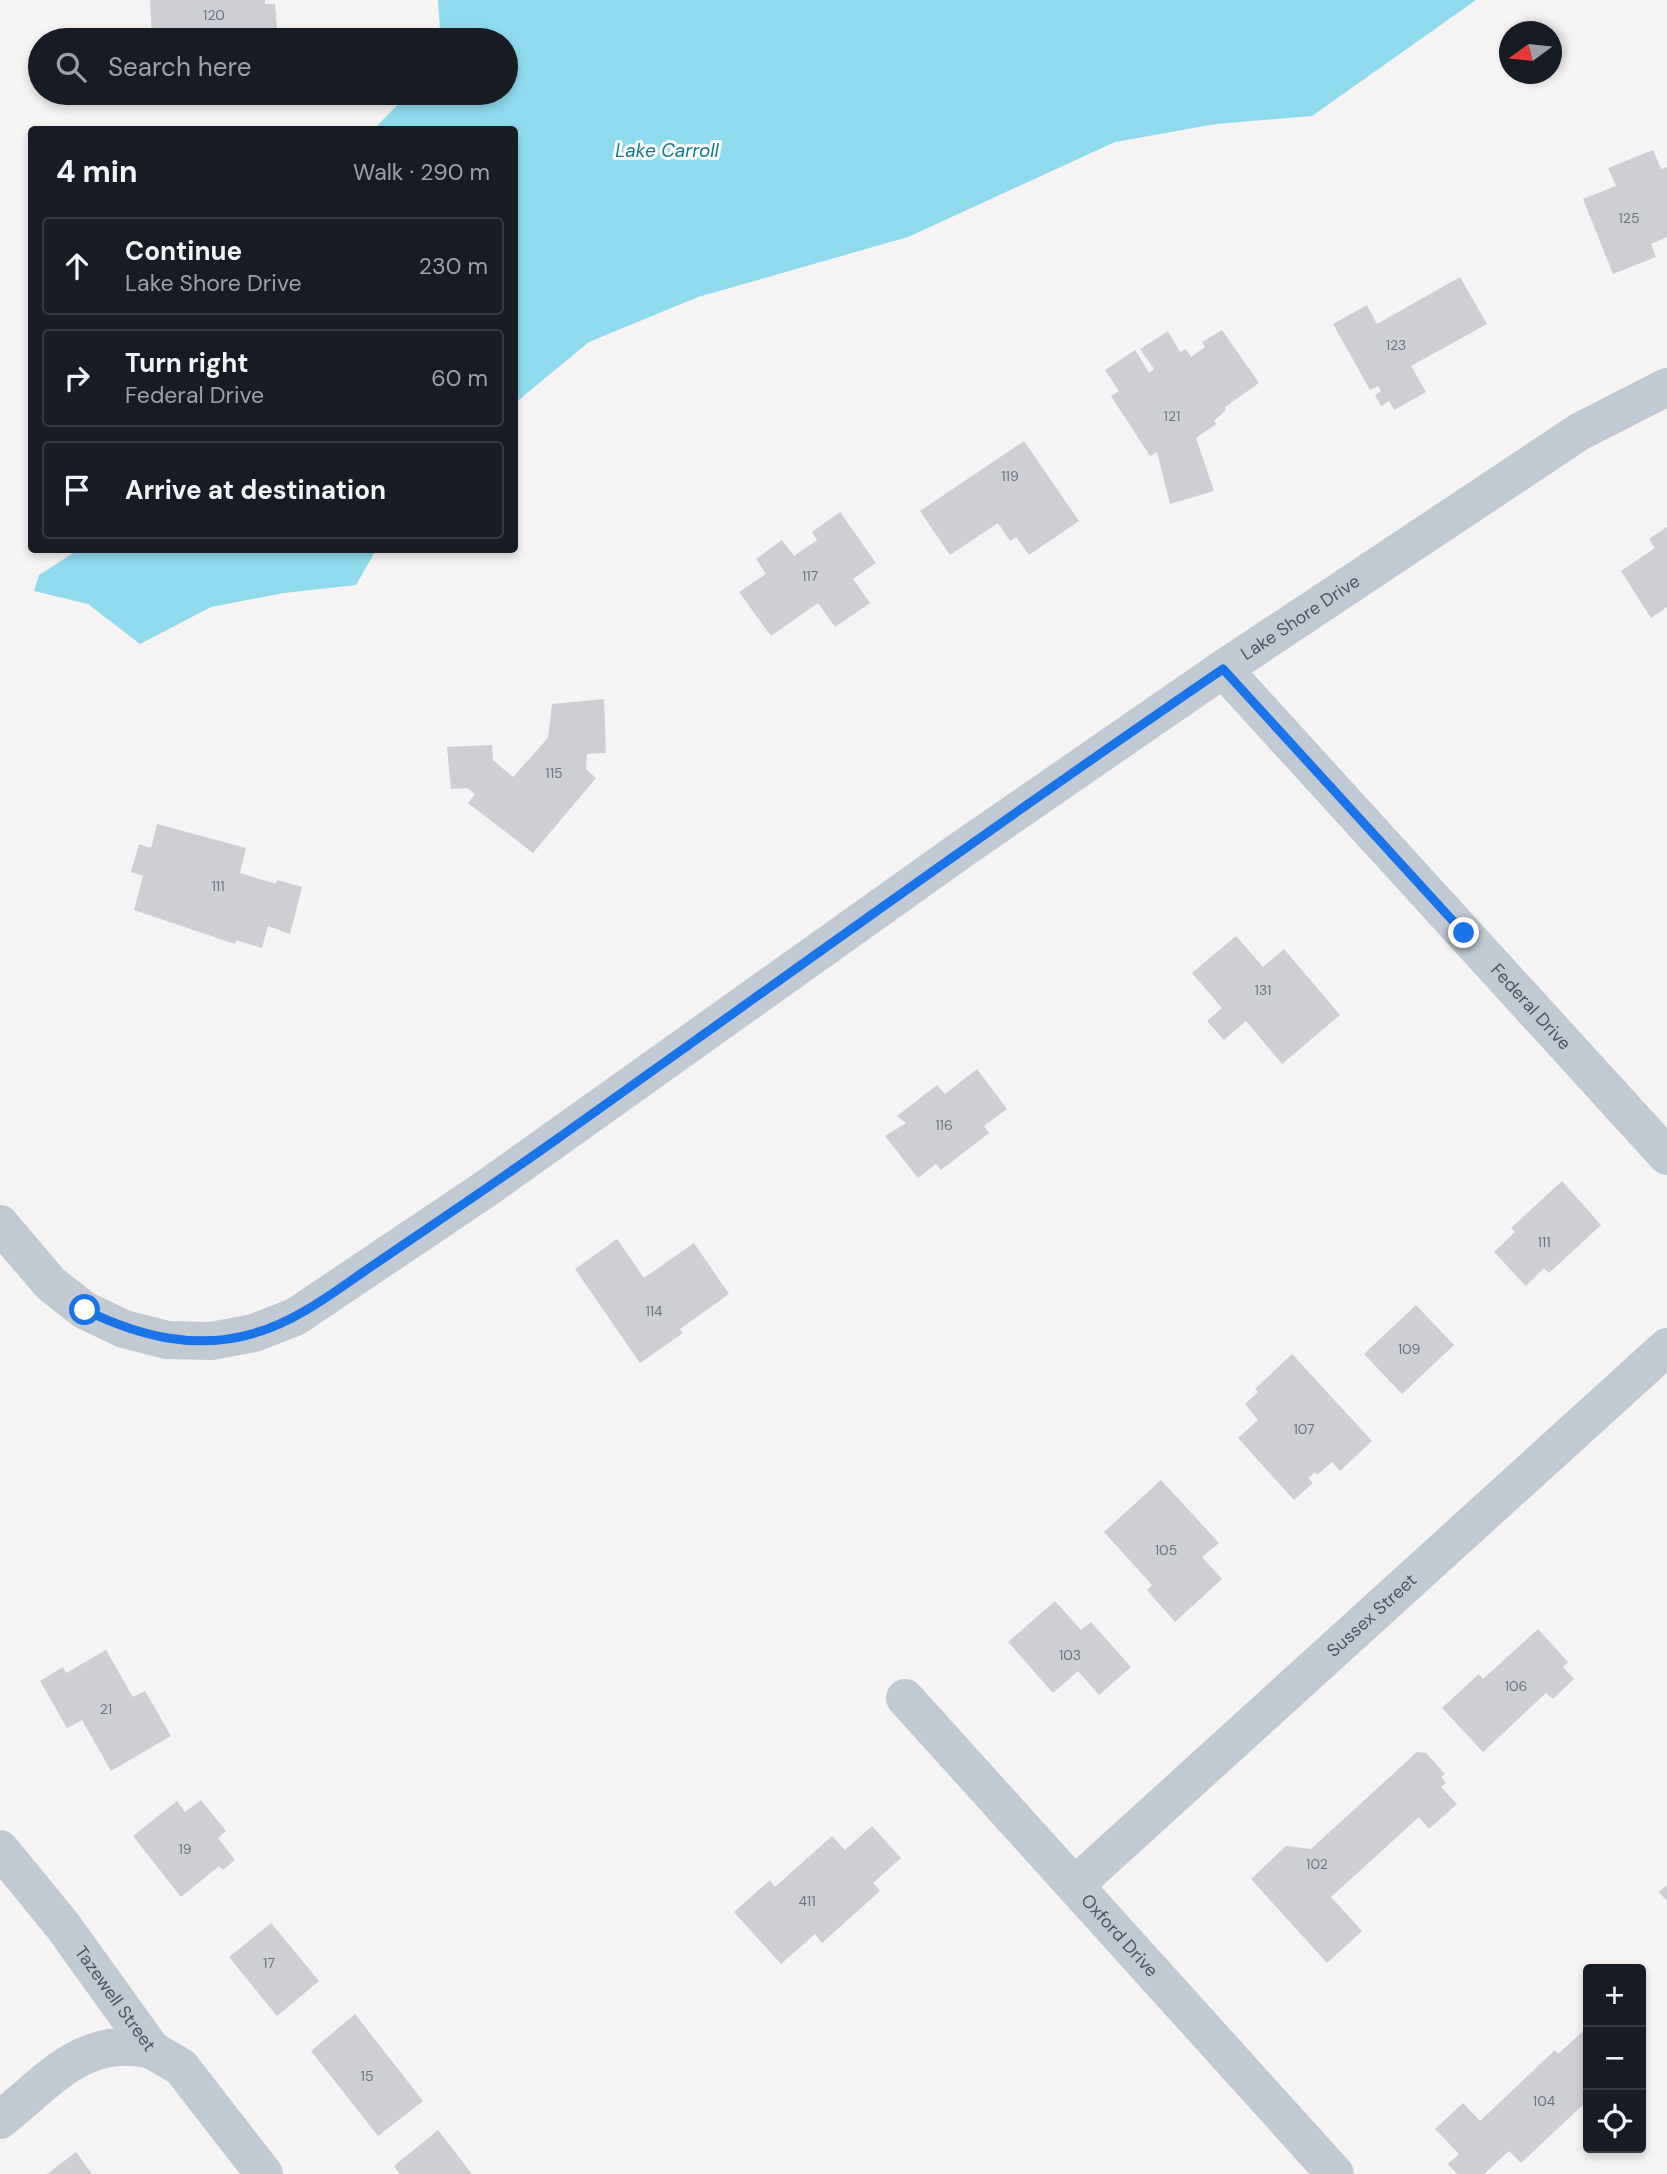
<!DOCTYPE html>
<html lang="en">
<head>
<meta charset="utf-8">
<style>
	body { margin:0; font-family:"DM Sans",sans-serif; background:#242831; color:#f1f3f6 }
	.controls { position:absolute; right:21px; bottom:21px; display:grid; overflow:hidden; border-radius:7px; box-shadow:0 4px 10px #0003 }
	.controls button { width:63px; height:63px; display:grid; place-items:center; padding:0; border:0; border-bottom:2px solid #363941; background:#171b24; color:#f1f3f6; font:35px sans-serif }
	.compass { position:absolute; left:1499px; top:21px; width:63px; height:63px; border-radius:50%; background:#171b24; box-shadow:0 4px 10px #0003; rotate:255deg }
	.stop { position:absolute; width:21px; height:21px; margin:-16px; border:5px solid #1a73e8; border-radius:50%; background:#fff }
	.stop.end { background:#1a73e8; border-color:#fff; box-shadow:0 2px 7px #0008 }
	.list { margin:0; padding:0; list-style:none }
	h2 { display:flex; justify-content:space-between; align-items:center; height:91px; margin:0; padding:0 28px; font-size:30px }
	h2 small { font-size:23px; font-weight:400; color:#9ea1a6 }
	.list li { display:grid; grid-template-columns:46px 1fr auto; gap:21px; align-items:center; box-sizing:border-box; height:98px; margin:0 14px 14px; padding:0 14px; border:2px solid #363941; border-radius:7px }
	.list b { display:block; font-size:26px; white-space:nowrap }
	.list p { margin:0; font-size:23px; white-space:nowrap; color:#9ea1a6 }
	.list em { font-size:23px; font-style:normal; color:#9ea1a6 }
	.icon { flex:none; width:38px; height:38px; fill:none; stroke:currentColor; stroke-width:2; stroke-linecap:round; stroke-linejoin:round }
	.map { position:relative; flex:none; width:1667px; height:2174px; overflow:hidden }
	.search { position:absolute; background:#171b24; box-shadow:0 4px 10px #0003; left:28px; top:28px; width:490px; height:77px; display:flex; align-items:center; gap:18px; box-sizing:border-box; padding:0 24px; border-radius:38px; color:#9ea1a6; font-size:26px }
	.panel { position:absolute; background:#171b24; box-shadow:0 4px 10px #0003; left:28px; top:126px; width:490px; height:427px; border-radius:7px }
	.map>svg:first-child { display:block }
	.water { fill:#90daee }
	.building { fill:#cdcfd5 }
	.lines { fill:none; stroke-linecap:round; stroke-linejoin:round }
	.minor { stroke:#c1cad2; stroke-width:38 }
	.route { stroke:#1a73e8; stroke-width:9 }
	.labels { text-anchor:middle; stroke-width:6; stroke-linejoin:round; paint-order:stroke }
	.number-label { font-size:14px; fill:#6b747e }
	.street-label { font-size:18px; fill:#4a5661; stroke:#fff }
	.water-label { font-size:19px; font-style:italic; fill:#0c7c9b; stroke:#fff }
</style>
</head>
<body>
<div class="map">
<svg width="1667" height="2174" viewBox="0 0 1667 2174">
	<rect width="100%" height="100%" fill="#f5f3f3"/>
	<path class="water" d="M438 0H1476L1312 116 1216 124 1115 142 908 237 698 297 589 342 515 403 514 130 374 129 409 93H506V40H436L440 30Z
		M78 550H376L356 585 284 593 211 607 140 644 88 604 34 591 39 575Z"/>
	<path class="building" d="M150 0H265V4H275L278 40H152Z
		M1653 150 1661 169 1667 167V237L1651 244 1656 257 1613 274 1583 199 1616 186 1608 168Z
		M1460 277 1487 324 1411 366 1426 392 1394 410 1389 401 1381 406 1375 395 1381 391 1378 386 1370 390 1333 324 1367 305 1377 324Z
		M1222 330 1259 383 1225 407 1226 410 1214 421 1216 424 1196 438 1214 491 1170 504 1157 452 1150 456 1111 396 1119 391 1105 370 1135 350 1149 373 1154 369 1140 349 1168 331 1180 352 1186 349 1191 357 1205 347 1202 342Z
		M1024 441 1079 521 1029 555 1016 537 1010 541 998 523 950 555 920 511Z
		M840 512 876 563 853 579 870 603 835 627 818 603 771 636 739 592 766 574 756 559 782 540 794 556 817 540 812 532Z
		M1667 527V607L1651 618 1621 571 1655 548 1649 539Z
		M604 699 606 753 587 754 586 769 596 778 533 853 468 803 475 794 467 788 451 789 447 747 492 745 493 760 513 777 548 738 552 704Z
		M157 824 246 848 240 873 276 884 277 880 302 887 290 934 268 926 262 948 236 940 235 944 134 910 143 876 131 872 139 844 151 848Z
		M1236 936 1263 967 1284 949 1340 1015 1282 1064 1246 1021 1224 1040 1207 1021 1222 1008 1192 973Z
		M977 1069 1007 1109 984 1126 989 1133 941 1170 936 1164 918 1178 885 1136 906 1123 897 1116 937 1085 945 1094Z
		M1562 1181 1601 1225 1549 1273 1544 1268 1526 1286 1494 1252 1515 1232 1511 1228Z
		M617 1239 644 1278 694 1243 729 1294 680 1329 683 1333 640 1363 575 1269Z
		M1416 1305 1454 1345 1402 1394 1364 1354Z
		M1292 1354 1372 1441 1340 1471 1332 1462 1317 1475 1315 1472 1308 1478 1313 1483 1294 1500 1238 1438 1258 1420 1245 1404 1258 1392 1255 1389Z
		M1161 1480 1219 1543 1202 1557 1222 1579 1175 1622 1147 1590 1152 1585 1104 1532Z
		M1055 1601 1081 1630 1091 1622 1131 1667 1099 1695 1078 1671 1053 1693 1008 1642Z
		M1538 1629 1568 1662 1563 1667 1574 1679 1553 1699 1546 1693 1483 1752 1442 1708 1479 1674 1483 1679Z
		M106 1650 133 1697 145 1691 171 1736 111 1771 82 1720 67 1728 40 1681 63 1667 66 1673Z
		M1417 1752 1426 1753 1445 1774 1441 1777 1446 1783 1441 1787 1457 1804 1429 1829 1419 1817 1331 1897 1362 1931 1327 1963 1251 1879 1286 1846 1311 1849Z
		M201 1800 226 1831 218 1838 235 1860 223 1870 219 1866 181 1897 133 1836 177 1801 185 1812Z
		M872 1826 901 1858 873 1883 880 1891 822 1943 815 1934 781 1964 734 1912 770 1880 775 1887 832 1836 845 1850Z
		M1667 1885V1901L1659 1892Z
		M271 1923 319 1981 277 2016 229 1957Z
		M355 2014 423 2101 378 2136 311 2051Z
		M1582 2032 1588 2038V2100L1521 2163 1509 2151 1484 2174H1457L1448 2164 1459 2154 1435 2129 1463 2103 1480 2121 1555 2050 1558 2054Z
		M438 2130 472 2174H400L394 2166Z
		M76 2152 92 2174H47Z"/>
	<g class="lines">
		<g class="minor">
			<path id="s1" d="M1223 669 1667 1156"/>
			<path id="s2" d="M0 1224 50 1283 84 1310 124 1329 167 1340 211 1341 254 1333 295 1317 484 1190 961 850 1223 669 1579 432 1667 387"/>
			<path id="s3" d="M905 1698 1335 2174"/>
			<path id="s4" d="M0 1849 63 1926 152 2050 181 2067 264 2174"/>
			<path id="s5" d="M1075 1885 1667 1347"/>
			<path d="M0 2120C50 2080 84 2034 152 2050"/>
		</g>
	</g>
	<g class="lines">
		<path class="route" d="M85 1310C139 1336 195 1351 255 1333 300 1320 339 1288 378 1262 438 1221 498 1181 557 1139 779 981 999 822 1223 669L1464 933"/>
	</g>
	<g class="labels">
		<g class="number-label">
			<text x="214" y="20">120</text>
			<text x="1629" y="223">125</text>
			<text x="1396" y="350">123</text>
			<text x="1172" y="421">121</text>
			<text x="1010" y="481">119</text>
			<text x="810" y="581">117</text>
			<text x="554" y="778">115</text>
			<text x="218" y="891">111</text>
			<text x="1263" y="995">131</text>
			<text x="944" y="1130">116</text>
			<text x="1544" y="1247">111</text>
			<text x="654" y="1316">114</text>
			<text x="1409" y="1354">109</text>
			<text x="1304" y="1434">107</text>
			<text x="1166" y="1555">105</text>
			<text x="1070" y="1660">103</text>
			<text x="1516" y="1691">106</text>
			<text x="106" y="1714">21</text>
			<text x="185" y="1854">19</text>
			<text x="1317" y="1869">102</text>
			<text x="807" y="1906">411</text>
			<text x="269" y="1968">17</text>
			<text x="367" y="2081">15</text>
			<text x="1544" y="2106">104</text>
		</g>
		<g class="street-label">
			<text dy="6" stroke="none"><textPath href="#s2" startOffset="1566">Lake Shore Drive</textPath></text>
			<text dy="6" stroke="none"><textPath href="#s1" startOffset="457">Federal Drive</textPath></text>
			<text dy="6" stroke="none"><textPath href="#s5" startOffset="401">Sussex Street</textPath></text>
			<text dy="6" stroke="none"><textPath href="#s3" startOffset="320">Oxford Drive</textPath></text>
			<text dy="6" stroke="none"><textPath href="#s4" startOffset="189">Tazewell Street</textPath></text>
		</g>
		<g class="water-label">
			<text x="667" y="157">Lake Carroll</text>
		</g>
	</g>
</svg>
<div class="controls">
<button>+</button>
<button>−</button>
<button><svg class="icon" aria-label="locate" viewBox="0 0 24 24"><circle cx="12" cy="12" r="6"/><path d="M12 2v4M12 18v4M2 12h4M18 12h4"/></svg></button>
</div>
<svg class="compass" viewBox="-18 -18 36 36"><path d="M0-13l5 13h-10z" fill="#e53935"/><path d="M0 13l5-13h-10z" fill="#9ea1a6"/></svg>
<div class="stop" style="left:85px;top:1310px"></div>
<div class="stop end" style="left:1464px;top:933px"></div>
<div class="search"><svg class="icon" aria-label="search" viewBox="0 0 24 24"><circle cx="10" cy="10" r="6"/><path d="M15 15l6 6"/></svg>Search here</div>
<section class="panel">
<h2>4 min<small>Walk · 290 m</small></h2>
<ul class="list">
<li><svg class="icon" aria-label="ahead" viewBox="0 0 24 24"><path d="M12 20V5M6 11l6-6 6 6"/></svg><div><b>Continue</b><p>Lake Shore Drive</p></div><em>230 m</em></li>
<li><svg class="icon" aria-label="right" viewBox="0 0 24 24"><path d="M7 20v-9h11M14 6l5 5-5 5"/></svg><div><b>Turn right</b><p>Federal Drive</p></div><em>60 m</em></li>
<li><svg class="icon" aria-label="arrive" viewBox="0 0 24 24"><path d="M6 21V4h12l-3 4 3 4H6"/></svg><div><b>Arrive at destination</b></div></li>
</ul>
</section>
</div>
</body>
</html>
